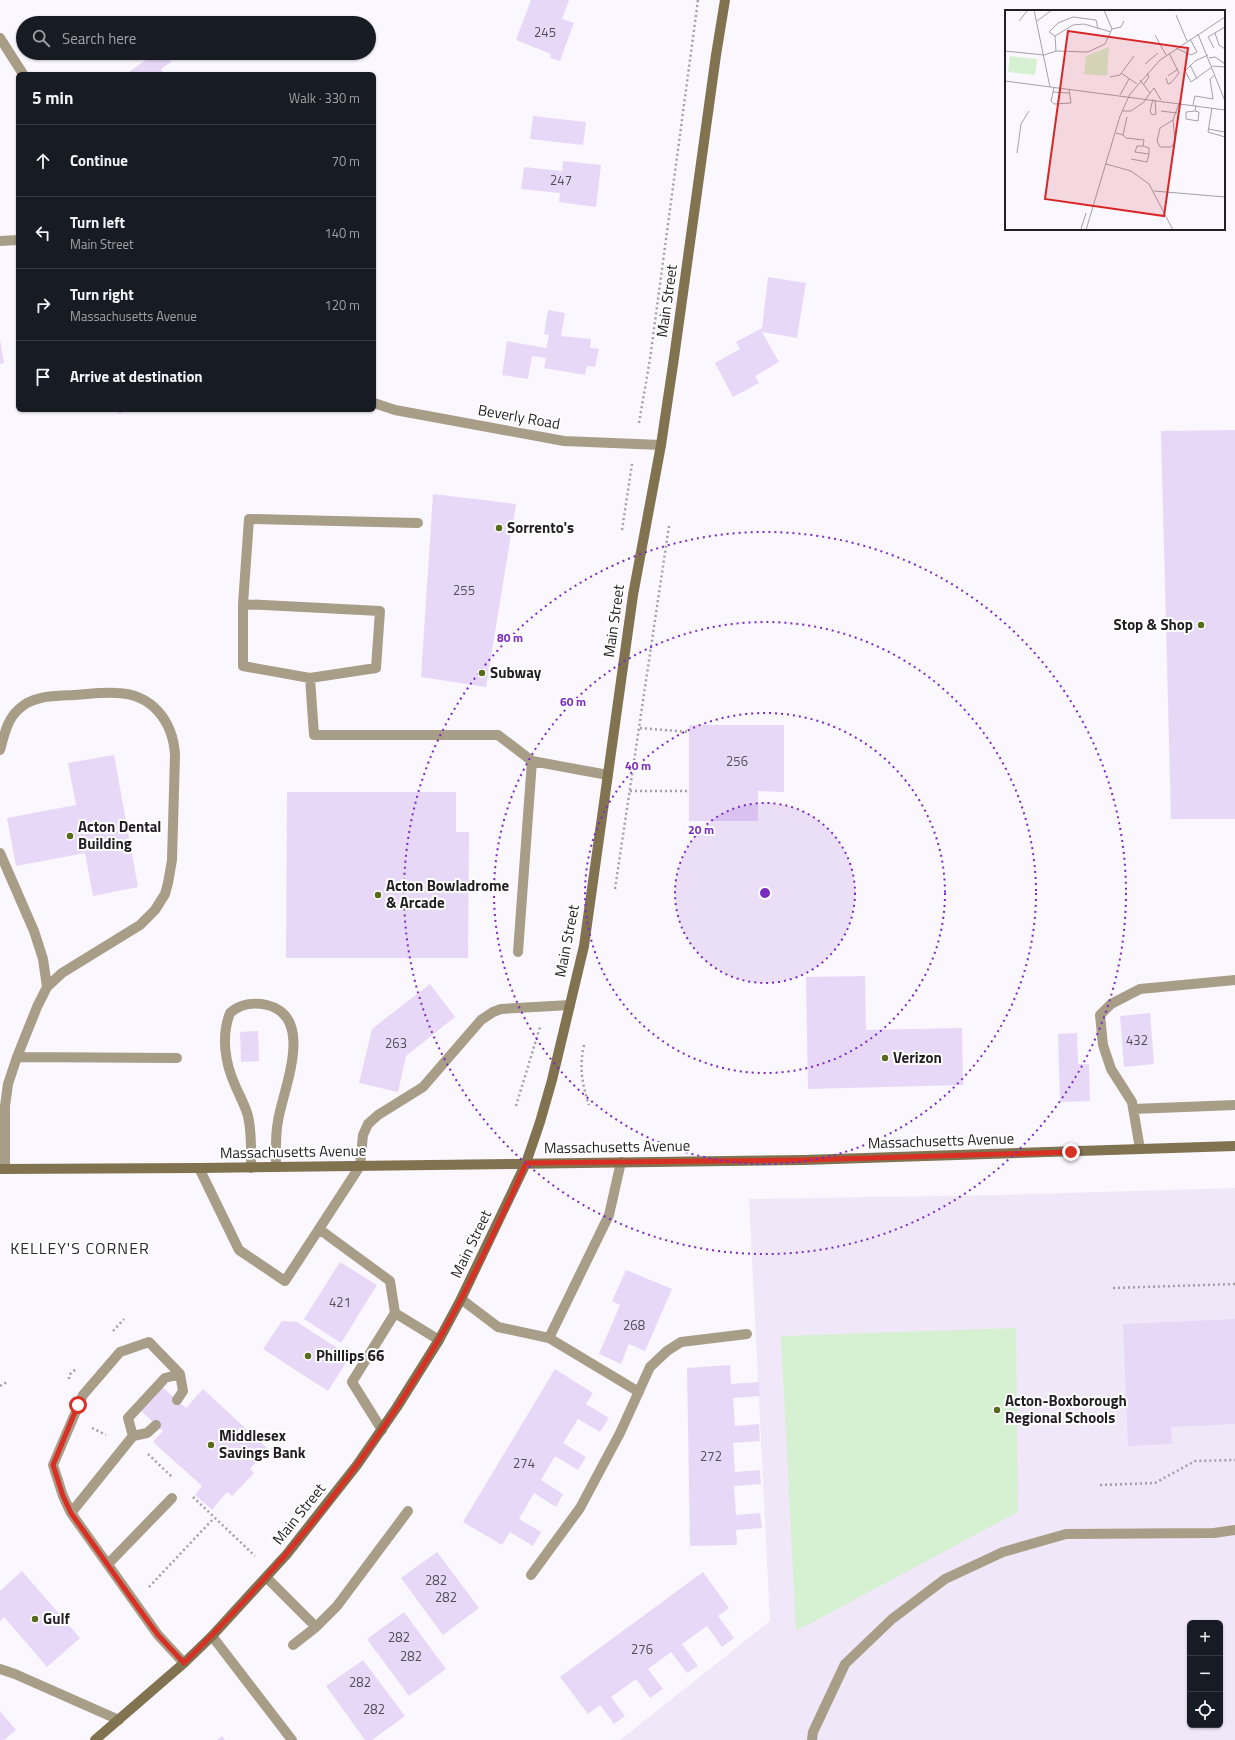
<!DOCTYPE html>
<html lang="en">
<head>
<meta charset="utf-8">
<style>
	body { margin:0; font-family:"Titillium Web",sans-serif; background:#242831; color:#f1f3f6 }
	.controls { position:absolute; right:12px; bottom:12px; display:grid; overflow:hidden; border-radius:6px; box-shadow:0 1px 3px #0004 }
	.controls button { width:36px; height:36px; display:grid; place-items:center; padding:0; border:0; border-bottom:1px solid #363941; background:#171b24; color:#f1f3f6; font:20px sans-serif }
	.stop { position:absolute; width:12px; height:12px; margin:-9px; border:3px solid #d93025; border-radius:50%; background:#fff }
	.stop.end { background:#d93025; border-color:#fff; box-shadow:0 1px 4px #0008 }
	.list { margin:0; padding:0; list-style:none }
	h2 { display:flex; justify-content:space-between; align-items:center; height:52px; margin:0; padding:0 16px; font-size:17px }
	h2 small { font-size:13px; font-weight:400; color:#9ea1a6 }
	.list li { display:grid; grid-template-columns:26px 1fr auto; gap:12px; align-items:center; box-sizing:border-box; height:72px; padding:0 16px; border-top:1px solid #363941 }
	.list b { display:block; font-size:15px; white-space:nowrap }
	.list p { margin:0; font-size:13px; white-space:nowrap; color:#9ea1a6 }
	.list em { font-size:13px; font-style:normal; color:#9ea1a6 }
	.icon { flex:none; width:22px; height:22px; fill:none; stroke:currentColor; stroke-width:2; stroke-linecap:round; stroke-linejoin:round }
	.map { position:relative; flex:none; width:1235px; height:1740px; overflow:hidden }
	.search { position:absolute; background:#171b24; box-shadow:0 1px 3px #0004; left:16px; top:16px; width:360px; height:44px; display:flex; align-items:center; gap:10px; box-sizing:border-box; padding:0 14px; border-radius:22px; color:#9ea1a6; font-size:15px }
	.panel { position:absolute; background:#171b24; box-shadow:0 1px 3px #0004; left:16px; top:72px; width:360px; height:340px; border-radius:6px }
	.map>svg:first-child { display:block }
	.built { fill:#f0e8f9; fill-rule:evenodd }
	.green { fill:#d6f0d2 }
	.building { fill:#e8d8f8 }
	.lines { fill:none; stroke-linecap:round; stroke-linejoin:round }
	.path { stroke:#a39fa5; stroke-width:2.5; stroke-dasharray:2 3; stroke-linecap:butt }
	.lane { stroke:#a89d87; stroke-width:10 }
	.street { stroke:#a89d87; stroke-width:10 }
	.secondary { stroke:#817250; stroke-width:10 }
	.route { stroke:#d93025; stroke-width:5 }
	.ring { fill:none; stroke:#7b2cbf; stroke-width:2; stroke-dasharray:2 4 }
	.poi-dot { fill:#566c1c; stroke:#fff; stroke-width:1.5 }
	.labels { text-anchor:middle; stroke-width:4; stroke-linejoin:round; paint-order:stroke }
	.number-label { font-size:13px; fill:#534d58 }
	.street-label { font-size:15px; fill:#211f22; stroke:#fff }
	.poi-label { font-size:15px; font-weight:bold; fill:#211f22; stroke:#fff; text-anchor:start }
	.neighbourhood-label { font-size:16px; letter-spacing:1px; fill:#302d34; stroke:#fff }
	.inset-road { fill:none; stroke:#a4a1a7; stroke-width:1 }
	.view { fill:#d62828; fill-opacity:0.15; stroke:#d62828; stroke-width:2 }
	.inset-edge { fill:none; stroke:#211f22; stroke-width:2 }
	.centre { fill:#7b2cbf; stroke:#fff; stroke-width:2 }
	.ring-label { font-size:12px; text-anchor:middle; font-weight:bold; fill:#7b2cbf; stroke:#fff; stroke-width:4; stroke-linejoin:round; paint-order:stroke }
</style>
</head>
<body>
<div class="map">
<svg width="1235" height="1740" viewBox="0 0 1235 1740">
	<rect width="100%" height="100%" fill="#fbf7ff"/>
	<path class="built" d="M1235 1188V1740H620L770 1621 749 1199 1000 1195ZM1190 1623H1220V1725H1190Z"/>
	<path class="green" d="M1016 1328 1018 1512 796 1631 781 1336Z"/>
	<path class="building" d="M531 0H569L562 19 574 23 560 61 550 58 551 54 516 40Z
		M156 53H165L171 62 161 69 164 74H126Z
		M533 116 586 122 583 145 530 139Z
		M563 161 601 165 596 207 559 202 560 193 521 189 524 167 562 171Z
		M768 277 806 283 797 338 762 332 779 362 755 376 759 383 733 397 715 363 740 349 736 342 762 328Z
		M548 310 565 313 561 336 591 339 590 348 599 349 595 367 587 366 585 375 544 368 546 358 532 356 528 379 502 375 507 341 546 348 549 335 544 334Z
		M0 339 4 363 0 364Z
		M115 410H124L120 414Z
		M1235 430V819H1171L1161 431Z
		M433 494 516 504 486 687 421 677Z
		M689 725H784V792L758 791V821H689Z
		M114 755 138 887 93 896 85 853 16 866 7 818 76 805 68 763Z
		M287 792H456V832H469L468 958H286Z
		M865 976 866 1030 962 1028 963 1085 808 1089 806 977Z
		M430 984 455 1017 406 1056 398 1092 359 1083 372 1029Z
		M1150 1013 1154 1064 1124 1067 1120 1016Z
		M258 1031 259 1061 241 1062 240 1032Z
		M1077 1033 1078 1064H1089L1090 1101 1060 1102 1058 1034Z
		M340 1262 377 1285 341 1343 304 1319Z
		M626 1270 672 1289 645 1351 629 1344 621 1364 599 1354 620 1305 612 1301Z
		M1235 1319V1424L1171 1427 1172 1444 1128 1446 1123 1324Z
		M282 1321 297 1322 339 1349 346 1363 328 1391 263 1349Z
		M730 1365 731 1384 759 1382 760 1396 733 1398 735 1426 759 1424 760 1441 733 1443 735 1472 760 1470 761 1484 734 1486 736 1515 760 1513 762 1528 736 1530 737 1545 690 1546 687 1368Z
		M555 1369 593 1393 586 1404 609 1418 600 1432 578 1419 563 1443 586 1457 578 1470 555 1456 541 1480 563 1494 556 1507 534 1493 519 1519 541 1532 533 1546 510 1532 502 1545 463 1522Z
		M160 1385 186 1408 203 1389 268 1449 250 1469 254 1473 232 1496 227 1492 212 1510 195 1495 202 1486 153 1442 163 1431 139 1409Z
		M437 1552 479 1608 443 1635 401 1578Z
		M22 1571 80 1638 47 1667 4 1617 0 1621V1591Z
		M703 1572 729 1608 718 1616 734 1638 722 1647 707 1626 682 1644 698 1666 687 1673 671 1652 648 1669 663 1689 650 1698 636 1679 611 1697 625 1716 614 1724 600 1705 588 1714 560 1677Z
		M404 1612 446 1669 409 1696 367 1639Z
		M363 1660 405 1716 372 1740H365L326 1686Z
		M0 1711 16 1730 4 1740H0Z
		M222 1736 225 1740H217Z"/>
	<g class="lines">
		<path class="path" d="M639 423 650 359 698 0
			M622 530 632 464
			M640 728 689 732
			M630 791H689
			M615 889 669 526
			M584 1045C579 1067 582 1084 589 1105
			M516 1106 540 1027
			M1113 1288 1235 1284
			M113 1331 124 1319
			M69 1379V1375L76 1369
			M0 1386 7 1382
			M92 1428 106 1435
			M148 1454 172 1477
			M1100 1485 1155 1483 1195 1461 1235 1460
			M193 1497 255 1556
			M149 1587 214 1518"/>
		<path class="lane" d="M243 604 249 519 418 523
			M310 678 243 666V604L380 611 376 668 310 678 314 735H498L532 761
			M0 750C4 736 7 719 19 709 33 695 56 696 74 695 88 694 103 692 117 693 152 694 173 721 175 755L172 860 168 883 165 894 155 910 140 925 62 973 47 987 37 1007 17 1057 8 1084 5 1106V1169
			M0 853 34 931 43 959 47 987
			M518 952 532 761 608 775
			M17 1057 177 1058
			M1133 1109 1235 1105
			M1140 1149 1132 1102 1111 1069 1103 1045 1100 1015 1111 1004 1140 989 1235 980
			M199 1168 239 1250 285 1281 319 1229
			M251 1168C251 1150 252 1133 248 1116 245 1105 239 1095 235 1085 225 1063 221 1036 230 1013 240 1004 254 1002 267 1005 316 1017 283 1089 278 1121 275 1136 276 1152 276 1167
			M461 1299 498 1327 549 1338 639 1392
			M549 1338 609 1215 621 1162
			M439 1340 395 1313 390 1281 319 1229 360 1166 363 1135 368 1124 378 1115 423 1087 481 1020 493 1012 501 1009 570 1005
			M177 1400 183 1391 180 1374 149 1342 120 1352 83 1395 53 1465 63 1496 71 1513 158 1635 184 1663
			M382 1430 352 1382 395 1313
			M133 1436 128 1418 165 1378 180 1374
			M71 1513 133 1436 147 1433 156 1425
			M108 1564 172 1498
			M531 1575 580 1508 620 1433 650 1367 667 1351 681 1342 747 1334
			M267 1578 316 1627
			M212 1636 292 1740
			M293 1645 316 1627 337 1606 408 1511
			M0 1669 15 1674 119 1720
			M812 1740 813 1732 845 1664 892 1619 945 1579 1003 1552 1066 1534 1214 1533 1235 1530"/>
		<path class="street" d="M0 38 23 74
			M0 241 18 240
			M374 403 395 410 564 441 661 445"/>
		<path class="secondary" d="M0 1169 199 1168 804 1160 1235 1146
			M95 1740 184 1663 212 1636 287 1554 357 1465 397 1407 439 1340 461 1299 526 1163 540 1122 552 1080 584 946 633 595 661 445 674 358 716 55 725 0"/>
	</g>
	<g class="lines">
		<path class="route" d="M78 1405 53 1465 63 1496 71 1513 134 1602 158 1635 184 1663C282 1567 370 1459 439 1339 458 1307 474 1274 490 1241 502 1215 515 1190 526 1163L804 1160 1071 1152"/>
	</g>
	<circle cx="765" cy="893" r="90" fill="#7b2cbf" fill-opacity=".12"/>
	<g class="ring">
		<circle cx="765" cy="893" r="90"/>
		<circle cx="765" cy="893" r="180"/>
		<circle cx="765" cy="893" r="271"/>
		<circle cx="765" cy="893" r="361"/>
	</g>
	<g class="poi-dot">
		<circle cx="499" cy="528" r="4"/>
		<circle cx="1201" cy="625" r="4"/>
		<circle cx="482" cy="673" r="4"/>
		<circle cx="70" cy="836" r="4"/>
		<circle cx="378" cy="895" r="4"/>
		<circle cx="885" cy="1058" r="4"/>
		<circle cx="308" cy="1356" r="4"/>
		<circle cx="997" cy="1410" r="4"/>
		<circle cx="211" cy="1445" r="4"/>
		<circle cx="35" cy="1619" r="4"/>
	</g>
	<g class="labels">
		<g class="number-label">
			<text x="545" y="37">245</text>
			<text x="561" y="185">247</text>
			<text x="464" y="595">255</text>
			<text x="737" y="766">256</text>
			<text x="1137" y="1045">432</text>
			<text x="396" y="1048">263</text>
			<text x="340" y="1307">421</text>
			<text x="634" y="1330">268</text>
			<text x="711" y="1461">272</text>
			<text x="524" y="1468">274</text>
			<text x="436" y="1585">282</text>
			<text x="446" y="1602">282</text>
			<text x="399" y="1642">282</text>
			<text x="642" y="1654">276</text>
			<text x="411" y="1661">282</text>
			<text x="360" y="1687">282</text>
			<text x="374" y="1714">282</text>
		</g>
		<g class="street-label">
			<text transform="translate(667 301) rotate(-82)" y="5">Main Street</text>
			<text transform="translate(519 417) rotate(10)" y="5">Beverly Road</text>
			<text transform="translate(614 621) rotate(-82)" y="5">Main Street</text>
			<text transform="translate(567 941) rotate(-79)" y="5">Main Street</text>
			<text transform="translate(941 1141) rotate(-2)" y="5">Massachusetts Avenue</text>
			<text transform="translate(617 1147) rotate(-1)" y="5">Massachusetts Avenue</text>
			<text transform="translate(293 1152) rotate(-1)" y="5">Massachusetts Avenue</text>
			<text transform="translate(471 1244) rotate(-64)" y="5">Main Street</text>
			<text transform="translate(299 1514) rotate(-51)" y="5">Main Street</text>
		</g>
		<g class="poi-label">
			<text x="507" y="533">Sorrento's</text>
			<text x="1193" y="630" text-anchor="end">Stop &amp; Shop</text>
			<text x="490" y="678">Subway</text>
			<text x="78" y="832">Acton Dental<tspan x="78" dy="17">Building</tspan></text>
			<text x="386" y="891">Acton Bowladrome<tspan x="386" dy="17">&amp; Arcade</tspan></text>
			<text x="893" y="1063">Verizon</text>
			<text x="316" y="1361">Phillips 66</text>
			<text x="1005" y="1406">Acton-Boxborough<tspan x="1005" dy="17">Regional Schools</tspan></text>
			<text x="219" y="1441">Middlesex<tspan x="219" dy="17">Savings Bank</tspan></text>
			<text x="43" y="1624">Gulf</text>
		</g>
		<g class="neighbourhood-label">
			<text x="80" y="1254">KELLEY'S CORNER</text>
		</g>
	</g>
	<g transform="translate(1005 10)">
		<rect width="220" height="220" fill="#fbf7ff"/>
		<path d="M104 37 102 66 79 64 81 46ZM5 46 32 49 30 65 3 62Z" fill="#d6f0d2"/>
		<path class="inset-road" d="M29 0 45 77M99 0 107 19M171 5 182 31M14 11 23 0M32 11 47 0M107 19 116 17 119 11M210 23 214 35 220 39M193 24 220 91M150 25 161 45M50 26 44 22 53 13 68 7 91 10 93 19M171 38 186 45 192 42 185 29M209 38 203 27 220 17M0 41 39 45 51 41 83 42 100 34 107 19M51 41 50 26 68 15 79 14 106 22M203 45 190 51 180 61 186 72 207 57M204 48 210 47 220 54M140 54 153 43M185 55 192 69M207 56 220 57M116 63 132 74M163 66 173 59M105 67 115 65 129 46M161 68 163 74 166 73 174 63 164 43M0 71 220 100M139 74 144 67 142 63M49 78 46 91 49 94 66 93 64 79M48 82 64 83M145 83 149 78 156 90M115 85 124 69M148 89 145 101 147 105 151 104 150 90M188 95 190 86 208 89 205 69 210 65M207 98 203 122 220 127M118 101H126L139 92 145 83 135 70M156 101 172 103M190 101 181 102V109L193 111 194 102 190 101 191 95M168 110 170 132 166 137H155L152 131 155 118 168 110 174 93M203 119 220 122M111 123 118 125 122 107M118 125 121 128 139 130 138 136H132L130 142 144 144V138L138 136M12 143 16 114 24 101M126 149 142 152 144 144M101 154 126 161 144 174 168 220M149 181 220 187M76 219 81 203M81 220 115 106 125 84 155 50 220 7"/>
		<path class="view" d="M63 21 183 38 159 206 40 189Z"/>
		<rect width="220" height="220" class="inset-edge"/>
	</g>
	<circle cx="765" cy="893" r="6" class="centre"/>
	<g class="ring-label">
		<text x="510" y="642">80 m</text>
		<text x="573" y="706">60 m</text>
		<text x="638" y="770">40 m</text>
		<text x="701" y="834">20 m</text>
	</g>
</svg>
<div class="controls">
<button>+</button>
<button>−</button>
<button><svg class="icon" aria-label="locate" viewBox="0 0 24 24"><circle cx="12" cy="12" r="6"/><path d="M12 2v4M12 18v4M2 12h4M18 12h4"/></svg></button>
</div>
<div class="stop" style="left:78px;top:1405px"></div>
<div class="stop end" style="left:1071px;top:1152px"></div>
<div class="search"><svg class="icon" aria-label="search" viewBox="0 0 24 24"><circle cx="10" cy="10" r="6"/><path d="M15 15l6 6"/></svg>Search here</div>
<section class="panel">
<h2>5 min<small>Walk · 330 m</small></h2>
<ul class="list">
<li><svg class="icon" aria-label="ahead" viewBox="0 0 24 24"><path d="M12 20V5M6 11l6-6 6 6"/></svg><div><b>Continue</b></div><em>70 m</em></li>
<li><svg class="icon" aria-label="left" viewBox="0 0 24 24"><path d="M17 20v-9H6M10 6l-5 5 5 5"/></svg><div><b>Turn left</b><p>Main Street</p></div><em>140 m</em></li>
<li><svg class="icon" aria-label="right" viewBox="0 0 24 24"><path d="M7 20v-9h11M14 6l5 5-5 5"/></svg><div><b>Turn right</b><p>Massachusetts Avenue</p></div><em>120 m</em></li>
<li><svg class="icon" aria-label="arrive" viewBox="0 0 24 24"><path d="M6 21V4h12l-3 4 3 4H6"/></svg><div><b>Arrive at destination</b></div></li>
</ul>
</section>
</div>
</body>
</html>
